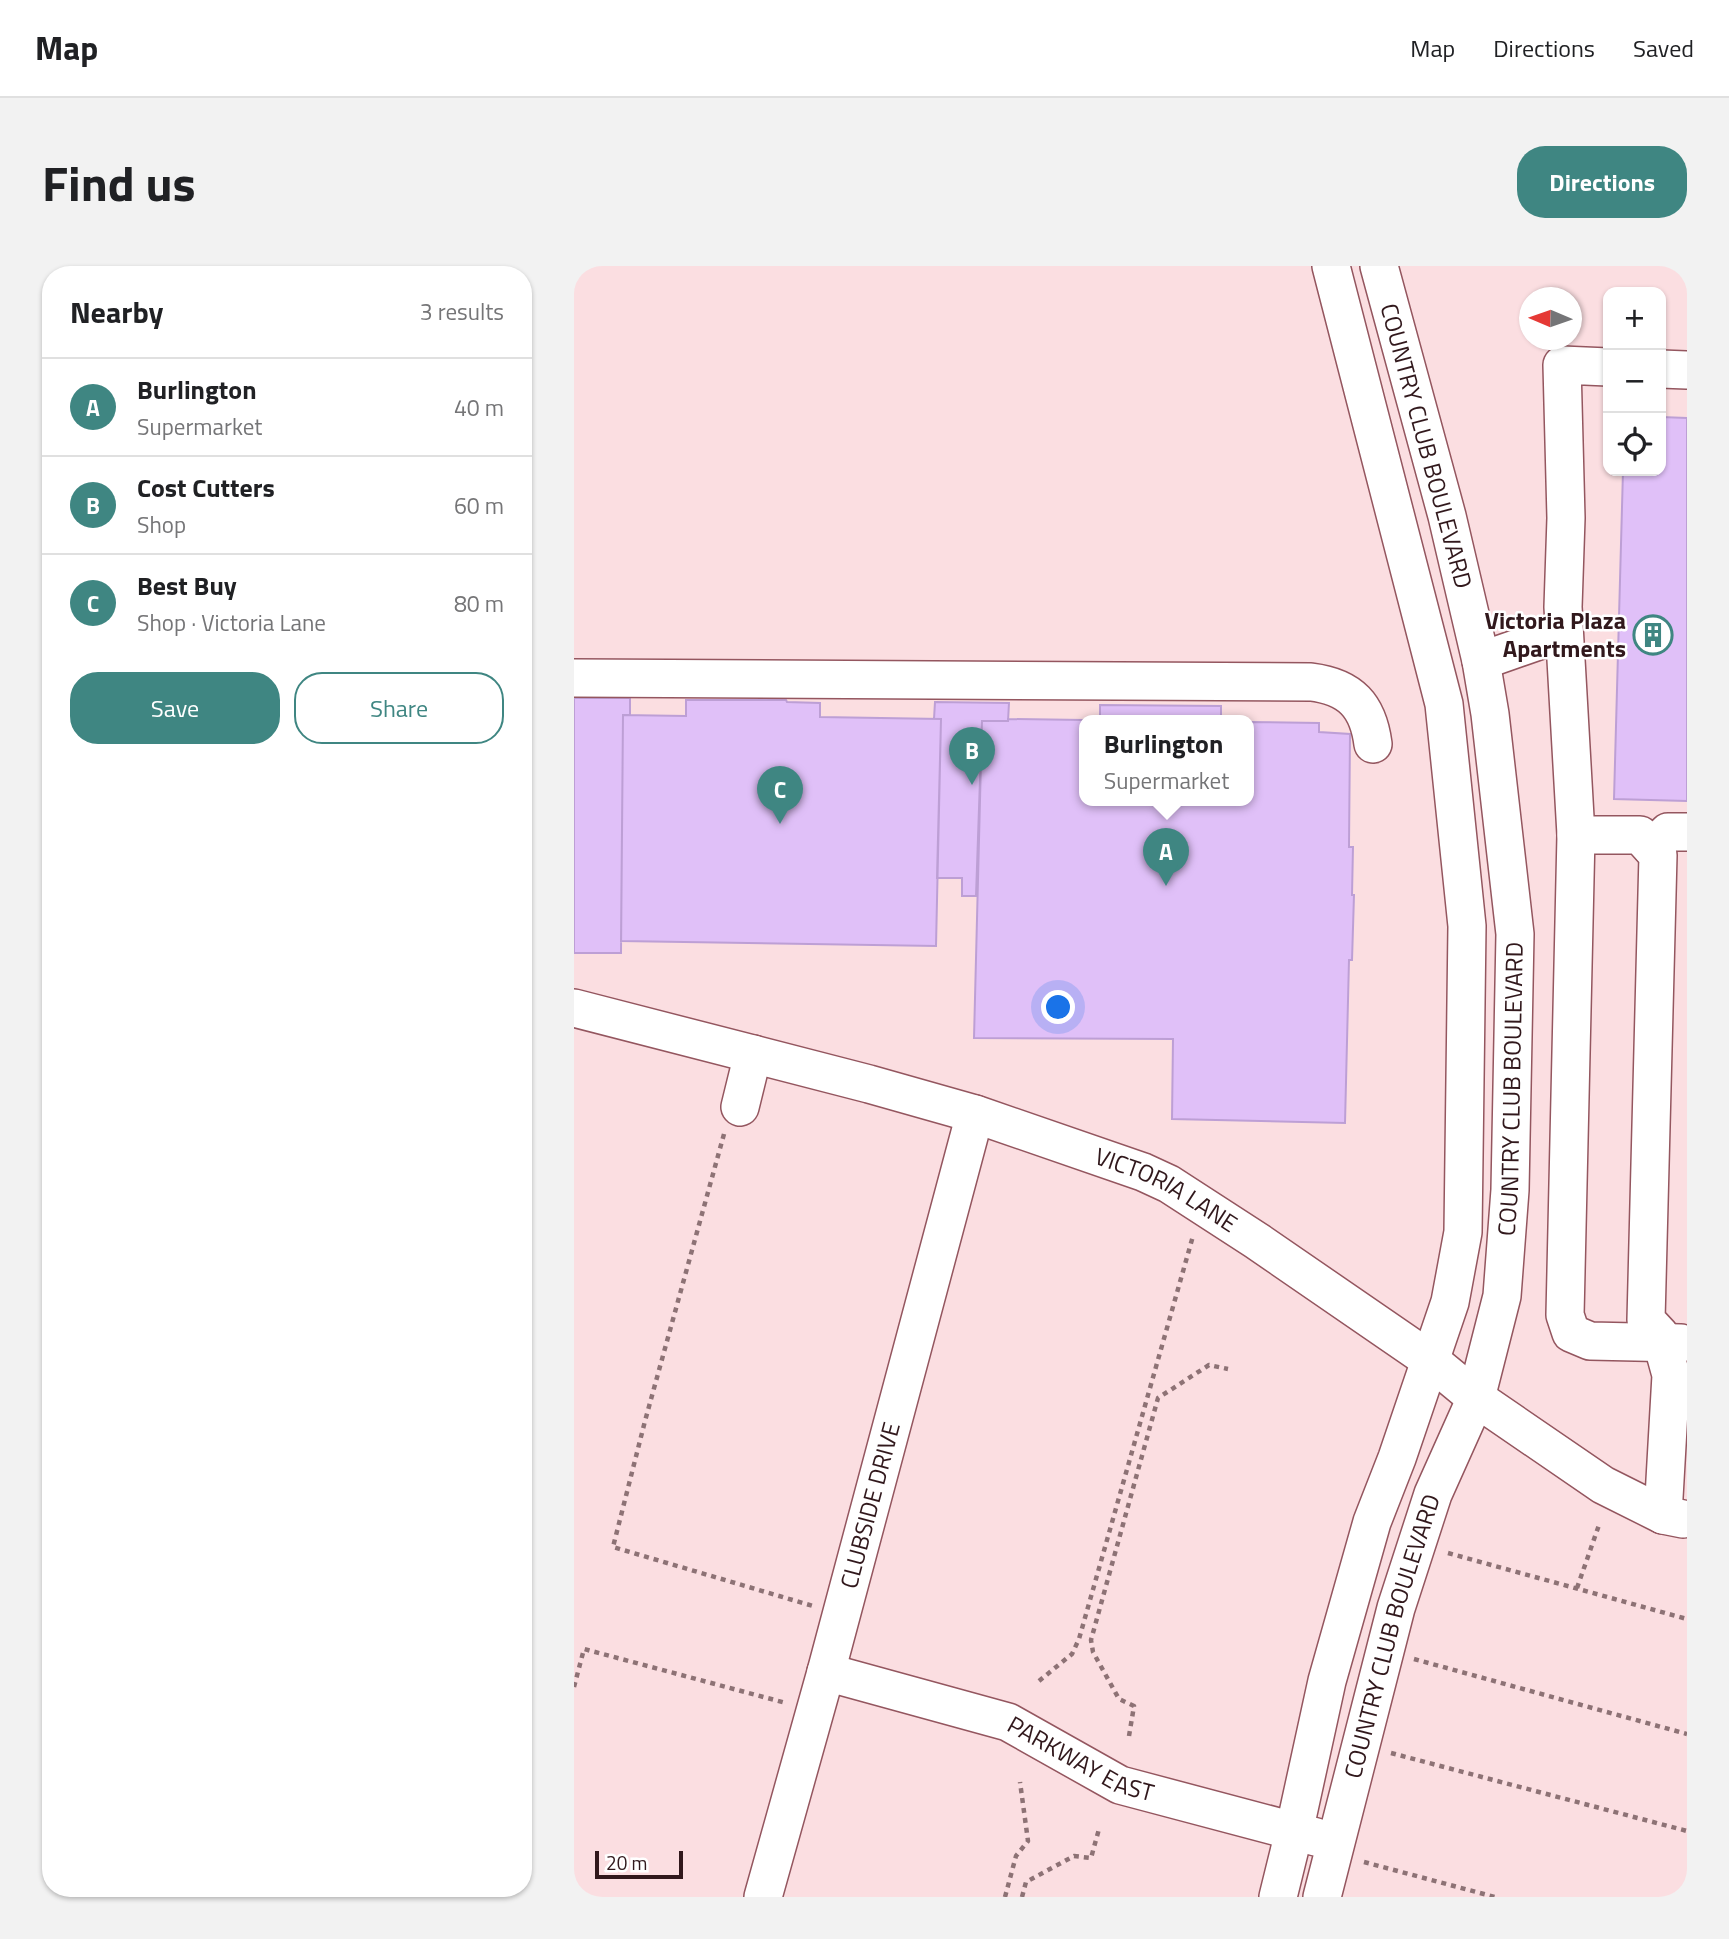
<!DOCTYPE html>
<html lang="en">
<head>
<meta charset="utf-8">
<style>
	body { margin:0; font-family:"Titillium Web",sans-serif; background:#f2f2f2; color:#202124 }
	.controls { position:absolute; right:21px; top:21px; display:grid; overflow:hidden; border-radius:14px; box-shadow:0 2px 5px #0004 }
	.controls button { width:63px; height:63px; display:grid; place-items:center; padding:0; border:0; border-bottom:2px solid #e0e0e0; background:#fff; color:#202124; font:35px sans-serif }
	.compass { position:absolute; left:945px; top:21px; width:63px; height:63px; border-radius:50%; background:#fff; box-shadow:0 2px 5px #0004; rotate:272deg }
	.scale { position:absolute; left:21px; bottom:18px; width:88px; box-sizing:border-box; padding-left:7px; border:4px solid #31181c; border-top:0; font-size:19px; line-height:24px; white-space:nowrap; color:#31181c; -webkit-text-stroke:5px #fff; paint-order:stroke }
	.you { position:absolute; left:485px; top:742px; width:24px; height:24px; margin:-18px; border:5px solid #fff; border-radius:50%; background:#1a73e8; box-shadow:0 0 0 10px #1a73e833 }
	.badge { display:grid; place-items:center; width:46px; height:46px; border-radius:50%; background:#3f8682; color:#fff; font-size:23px; font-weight:700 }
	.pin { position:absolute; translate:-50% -58px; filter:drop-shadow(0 2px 4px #0008) }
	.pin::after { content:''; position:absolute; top:37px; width:24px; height:21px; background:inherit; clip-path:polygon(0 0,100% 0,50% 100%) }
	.popup { position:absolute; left:505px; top:449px; width:175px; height:91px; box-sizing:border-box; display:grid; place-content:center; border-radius:14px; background:#fff; filter:drop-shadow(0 2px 5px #0005); font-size:23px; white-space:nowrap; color:#757577 }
	.popup b { font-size:26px; color:#202124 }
	.popup::after { content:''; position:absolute; left:50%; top:100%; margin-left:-14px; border:14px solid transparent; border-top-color:#fff }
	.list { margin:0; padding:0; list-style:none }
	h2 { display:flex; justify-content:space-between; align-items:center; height:91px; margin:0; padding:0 28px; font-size:30px }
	h2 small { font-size:23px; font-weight:400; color:#757577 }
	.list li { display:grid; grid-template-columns:46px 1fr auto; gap:21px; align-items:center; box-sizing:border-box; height:98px; padding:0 28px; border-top:2px solid #e0e0e0 }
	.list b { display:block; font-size:26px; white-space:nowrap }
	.list p { margin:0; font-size:23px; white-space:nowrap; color:#757577 }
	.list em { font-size:23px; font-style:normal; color:#757577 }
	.actions { display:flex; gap:14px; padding:21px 28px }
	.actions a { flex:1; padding:16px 0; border:2px solid #3f8682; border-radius:28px; text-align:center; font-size:24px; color:#3f8682 }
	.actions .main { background:#3f8682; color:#fff }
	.icon { flex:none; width:38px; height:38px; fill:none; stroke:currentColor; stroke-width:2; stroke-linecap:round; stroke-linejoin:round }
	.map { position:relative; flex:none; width:1113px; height:1631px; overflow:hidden; border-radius:28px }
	header { display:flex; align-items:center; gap:42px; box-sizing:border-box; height:98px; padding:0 35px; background:#fff; border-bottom:2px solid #e0e0e0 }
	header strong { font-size:33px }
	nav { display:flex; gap:38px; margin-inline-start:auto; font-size:24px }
	.intro { display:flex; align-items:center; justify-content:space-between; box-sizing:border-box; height:168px; padding:0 42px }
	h1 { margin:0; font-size:49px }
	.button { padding:18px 32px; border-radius:28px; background:#3f8682; color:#fff; font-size:24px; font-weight:700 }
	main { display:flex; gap:42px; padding:0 42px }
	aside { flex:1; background:#fff; border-radius:28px; box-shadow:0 2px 5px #0004 }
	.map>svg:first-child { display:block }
	.building { fill:#e0c0f8; stroke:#bd9fd5; stroke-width:2 }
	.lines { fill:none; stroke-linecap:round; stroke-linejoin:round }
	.minor-casing { stroke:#94565f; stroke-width:40 }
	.path { stroke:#8d7275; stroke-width:4.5; stroke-dasharray:5 5; stroke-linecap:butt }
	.minor { stroke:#fff; stroke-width:37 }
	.labels { text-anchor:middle; stroke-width:5; stroke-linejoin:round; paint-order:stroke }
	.street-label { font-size:24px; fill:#31181c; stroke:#fff }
	.poi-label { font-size:24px; font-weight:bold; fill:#31181c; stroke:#fff; text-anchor:end }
</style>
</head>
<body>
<header>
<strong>Map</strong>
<nav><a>Map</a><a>Directions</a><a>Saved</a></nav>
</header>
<div class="intro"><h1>Find us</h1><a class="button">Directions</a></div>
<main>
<aside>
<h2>Nearby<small>3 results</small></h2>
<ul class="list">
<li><span class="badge">A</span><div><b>Burlington</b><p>Supermarket</p></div><em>40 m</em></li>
<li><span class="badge">B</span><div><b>Cost Cutters</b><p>Shop</p></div><em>60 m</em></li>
<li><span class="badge">C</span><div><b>Best Buy</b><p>Shop · Victoria Lane</p></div><em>80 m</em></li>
</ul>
<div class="actions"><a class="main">Save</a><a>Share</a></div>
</aside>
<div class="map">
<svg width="1113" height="1631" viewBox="0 0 1113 1631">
	<rect width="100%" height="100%" fill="#fbdee1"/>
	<path class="building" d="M1087 151 1113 152V535L1040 533 1049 205H1087Z
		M0 432H56V449H49L47 687H0Z
		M112 434H212L213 436 246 437V451L367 453 362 680 47 675 49 449 112 450Z
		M361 436 435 437 434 455H408L402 630H388V612H363L367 453H360Z
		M526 439 647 440V454H526Z
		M434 453 510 454V534H674V456L745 457V466L776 468 775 581H779L778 629H780L778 694H775L771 857 598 853 599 773 400 772 408 455H434Z"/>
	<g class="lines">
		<g class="minor-casing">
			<g id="minor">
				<path d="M1034 101 988 99 992 252 989 341 1002 569H1066L1084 589 1072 1054 1086 1069 1097 1109 1089 1249"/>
				<path d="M1087 103 1113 104"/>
				<path d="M907 395 990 366"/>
				<path d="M0 412 737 416C777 421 794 440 799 478"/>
				<path d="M1002 569 991 1049 997 1067 1016 1075 1107 1077"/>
				<path d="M1078 582 1094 566H1113"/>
				<path id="s1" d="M0 742 295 818 401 848 569 906 595 918 683 975 856 1094 902 1132 1029 1219 1089 1249 1109 1253"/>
				<path d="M166 841 179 788"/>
				<path id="s2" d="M252 1406 434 1456 546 1519 742 1571"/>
				<path id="s3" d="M189 1631 252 1406 401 848"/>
				<path d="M704 1631 720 1566 753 1415 798 1256 823 1192 876 1036 889 966 893 660 870 438 757 0"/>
				<path id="s4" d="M748 1631 822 1342 859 1228 902 1132 928 1030 936 924 941 668 916 448 907 395 873 250 805 0"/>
			</g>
		</g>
		<path class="path" d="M150 868 71 1155 39 1281 239 1340
			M874 1287 1113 1353
			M1003 1322 1025 1259
			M840 1393 1113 1468
			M465 1415 498 1388 505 1373 619 970
			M0 1421 10 1383 212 1437
			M555 1470 560 1440 545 1433 519 1386 517 1374 584 1132 635 1099 654 1103
			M817 1487 1113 1565
			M790 1596 921 1631
			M431 1631 442 1590 454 1575 446 1516
			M448 1631 452 1616 500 1590 517 1592 525 1563"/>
		<use href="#minor" class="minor"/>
	</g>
	<defs>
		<g id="building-ring" transform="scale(2.0125)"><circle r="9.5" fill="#fff" stroke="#3f8682" stroke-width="1.5"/><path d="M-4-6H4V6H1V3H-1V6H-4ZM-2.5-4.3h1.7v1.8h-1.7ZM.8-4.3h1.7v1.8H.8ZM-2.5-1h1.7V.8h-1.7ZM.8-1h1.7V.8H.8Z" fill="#3f8682"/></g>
	</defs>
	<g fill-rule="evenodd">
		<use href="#building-ring" x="1079" y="369"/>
	</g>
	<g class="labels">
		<g class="street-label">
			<text transform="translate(852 180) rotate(75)" y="8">COUNTRY CLUB BOULEVARD</text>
			<text dy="8" stroke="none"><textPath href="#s4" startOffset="836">COUNTRY CLUB BOULEVARD</textPath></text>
			<text dy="8" stroke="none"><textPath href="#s1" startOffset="621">VICTORIA LANE</textPath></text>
			<text dy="8" stroke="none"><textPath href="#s3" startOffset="406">CLUBSIDE DRIVE</textPath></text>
			<text dy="8" stroke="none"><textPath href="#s4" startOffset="270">COUNTRY CLUB BOULEVARD</textPath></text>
			<text dy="8" stroke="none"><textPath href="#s2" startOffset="271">PARKWAY EAST</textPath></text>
		</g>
		<g class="poi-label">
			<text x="1052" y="363">Victoria Plaza<tspan x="1052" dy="28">Apartments</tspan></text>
		</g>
	</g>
</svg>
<div class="controls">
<button>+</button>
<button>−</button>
<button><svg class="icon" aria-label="locate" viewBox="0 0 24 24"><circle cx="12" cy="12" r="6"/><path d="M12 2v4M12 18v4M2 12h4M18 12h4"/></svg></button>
</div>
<svg class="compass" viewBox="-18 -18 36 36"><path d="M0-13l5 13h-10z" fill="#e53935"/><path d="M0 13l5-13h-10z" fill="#757577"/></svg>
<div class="scale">20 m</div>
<div class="you"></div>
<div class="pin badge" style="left:592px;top:620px">A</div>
<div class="popup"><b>Burlington</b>Supermarket</div>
<div class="pin badge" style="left:398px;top:519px">B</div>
<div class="pin badge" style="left:206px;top:558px">C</div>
</div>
</main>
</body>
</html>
